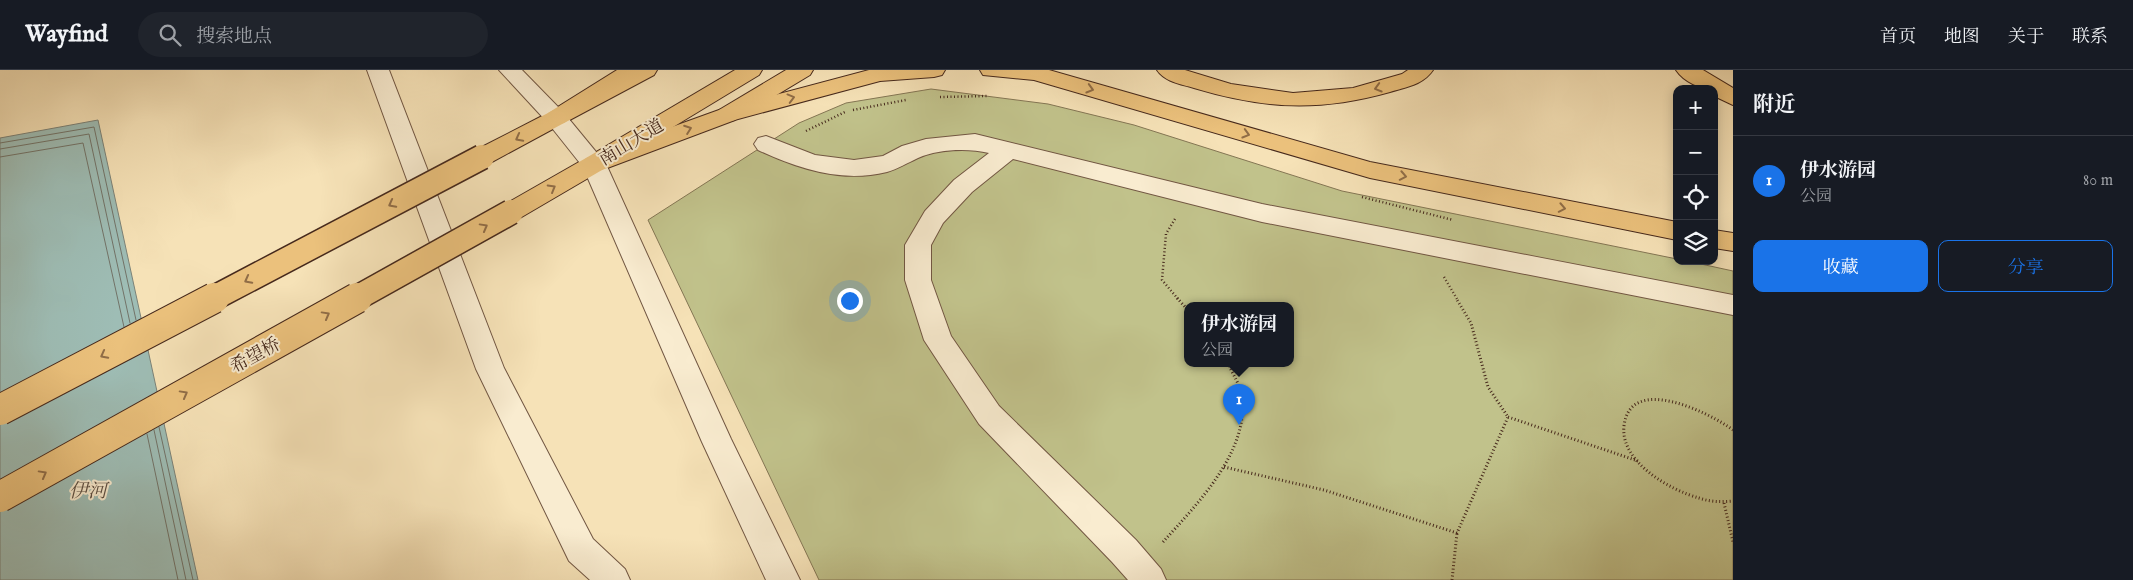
<!DOCTYPE html>
<html lang="zh">
<head>
<meta charset="utf-8">
<style>
	body { margin:0; font-family:"IM FELL English","Noto Serif SC",serif; background:#20242c; color:#f1f3f6 }
	.controls { position:absolute; right:15px; top:15px; display:grid; overflow:hidden; border-radius:10px; box-shadow:0 2px 12px #0003 }
	.controls button { width:45px; height:45px; display:grid; place-items:center; padding:0; border:0; border-bottom:1px solid #363941; background:#171b24; color:#f1f3f6; font:25px sans-serif }
	.you { position:absolute; left:849px; top:230px; width:18px; height:18px; margin:-12px; border:4px solid #fff; border-radius:50%; background:#1a73e8; box-shadow:0 0 0 8px #1a73e833 }
	.badge { display:grid; place-items:center; width:32px; height:32px; border-radius:50%; background:#1a73e8; color:#fff; font-size:16px; font-weight:700 }
	.pin { position:absolute; translate:-50% -41px; filter:drop-shadow(0 1px 2px #0008) }
	.pin::after { content:''; position:absolute; top:26px; width:18px; height:15px; background:inherit; clip-path:polygon(0 0,100% 0,50% 100%) }
	.popup { position:absolute; left:1184px; top:232px; width:110px; height:65px; box-sizing:border-box; display:grid; place-content:center; border-radius:10px; background:#171b24; filter:drop-shadow(0 1px 4px #0005); font-size:16px; white-space:nowrap; color:#9ea1a6 }
	.popup b { font-size:19px; color:#f1f3f6 }
	.popup::after { content:''; position:absolute; left:50%; top:100%; margin-left:-10px; border:10px solid transparent; border-top-color:#171b24 }
	.list { margin:0; padding:0; list-style:none }
	h2 { display:flex; justify-content:space-between; align-items:center; height:65px; margin:0; padding:0 20px; font-size:21px }
	h2 small { font-size:16px; font-weight:400; color:#9ea1a6 }
	.list li { display:grid; grid-template-columns:32px 1fr auto; gap:15px; align-items:center; box-sizing:border-box; height:90px; padding:0 20px; border-top:1px solid #363941 }
	.list b { display:block; font-size:19px; white-space:nowrap }
	.list p { margin:0; font-size:16px; white-space:nowrap; color:#9ea1a6 }
	.list em { font-size:16px; font-style:normal; color:#9ea1a6 }
	.actions { display:flex; gap:10px; padding:15px 20px }
	.actions a { flex:1; padding:11px 0; border:1px solid #1a73e8; border-radius:10px; text-align:center; font-size:18px; color:#1a73e8 }
	.actions .main { background:#1a73e8; color:#fff }
	.icon { flex:none; width:28px; height:28px; fill:none; stroke:currentColor; stroke-width:2; stroke-linecap:round; stroke-linejoin:round }
	.map { position:relative; flex:none; width:1733px; height:510px; overflow:hidden }
	header { display:flex; align-items:center; gap:30px; box-sizing:border-box; height:70px; padding:0 25px; background:#171b24; border-bottom:1px solid #363941 }
	header strong { font-size:24px }
	nav { display:flex; gap:28px; margin-inline-start:auto; font-size:18px }
	.search { width:350px; height:45px; background:#20242c; display:flex; align-items:center; gap:12px; box-sizing:border-box; padding:0 18px; border-radius:28px; color:#9ea1a6; font-size:19px }
	main { display:flex }
	aside { flex:1; background:#171b24 }
	.map>svg:first-child { display:block }
	.green { fill:#c1c28b; stroke:#847654; fill-rule:evenodd }
	.water { fill:#9ebdb5; stroke:#7b8278 }
	.lines { fill:none; stroke-linecap:round; stroke-linejoin:round }
	.shore { stroke:#727368; stroke-width:1 }
	.minor-casing { stroke:#725743; stroke-width:2 }
	.major-casing { stroke:#46291c; stroke-width:2 }
	.highway-casing { stroke:#46291c; stroke-width:2 }
	.path-far1 { stroke:#46291c; stroke-width:2.5; stroke-dasharray:1 2.5; stroke-linecap:butt }
	.path { stroke:#46291c; stroke-width:3; stroke-dasharray:1 2.5; stroke-linecap:butt }
	.minor { fill:#f9ecd0; fill-rule:evenodd }
	.major { fill:#ebc17c; fill-rule:evenodd }
	.highway { fill:#ebc17c; fill-rule:evenodd }
	.major-bridge-far1-casing { stroke:#46291c; stroke-width:27; stroke-linecap:butt }
	.major-bridge-casing { stroke:#46291c; stroke-width:32; stroke-linecap:butt }
	.major-bridge-far1 { stroke:#ebc17c; stroke-width:24 }
	.major-bridge { stroke:#ebc17c; stroke-width:30 }
	.oneway { stroke:#906d47 }
	.labels { text-anchor:middle; stroke-width:4; stroke-linejoin:round; paint-order:stroke }
	.street-label { font-size:18px; fill:#46291c; stroke:#f9ecd0 }
	.water-label { font-size:19px; font-style:italic; fill:#5c4e42; stroke:#f9ecd0 }
</style>
</head>
<body>
<header>
<strong>Wayfind</strong>
<div class="search"><svg class="icon" aria-label="search" viewBox="0 0 24 24"><circle cx="10" cy="10" r="6"/><path d="M15 15l6 6"/></svg>搜索地点</div>
<nav><a>首页</a><a>地图</a><a>关于</a><a>联系</a></nav>
</header>
<main>
<div class="map">
<svg width="1733" height="510" viewBox="0 0 1733 510">
	<rect width="100%" height="100%" fill="#f6e2b7"/>
	<filter id="stains"><feTurbulence type="fractalNoise" baseFrequency=".004" numOctaves="4"/><feColorMatrix values="0 0 0 0 .2 0 0 0 0 .09 0 0 0 0 .02 0 0 0 .5 -.17"/></filter>
	<radialGradient id="worn" r=".72"><stop offset=".6" stop-color="#630" stop-opacity="0"/><stop offset="1" stop-color="#630" stop-opacity=".3"/></radialGradient>
	<path class="green" d="M931 19 1048 34 1134 55 1342 121 1677 189V191H1687L1733 201V510H819L648 150 799 53 846 33ZM1188 236H1290V294H1188Z"/>
	<path class="water" d="M98 50 198 510H0V68Z"/>
	<g class="lines">
		<path class="shore" d="M0 73 94 57 136 250
			M0 79 89 64 130 253
			M0 87 83 73 124 257
			M159 357 193 510
			M154 360 186 510
			M147 364 178 510"/>
		<g class="minor-casing">
			<path id="minor" d="M367 0H389L504 298 593 469 625 499 630 510H590L569 491 476 299Z
				M499 0H522L564 43 606 94 731 369 800 510H766L702 372 583 97 548 53Z
				M975 64 1262 134 1733 225V245L1262 152 1013 89 972 122 943 153 931 175V210L951 266 999 336 1136 470 1161 499 1166 510H1128L1112 492 979 354 924 270 905 210V175L925 141 954 110 989 83C968 78 938 79 918 88 907 93 898 99 887 102 841 113 799 99 758 80L754 74 758 68 766 66 815 85 854 90 883 86 902 76 926 69Z"/>
		</g>
		<g class="major-casing">
			<path id="major" d="M617 0H643L640 5 564 53 490 93 482 95 474 93 470 87 474 81 548 43Z
				M786 0H813L810 5 735 50 602 100 520 148 511 151 502 148 499 142 502 136 586 88 719 40Z"/>
		</g>
		<g class="highway-casing">
			<path id="highway" d="M629 0H657L654 5 564 53 556 55 548 53 545 48 548 43Z
				M735 0H762L759 5 602 100 594 102 586 100 582 94 586 88Z
				M869 0H945L942 5 934 7 880 11 727 52 719 50 716 45 719 40Z
				M980 0H1049L1370 92 1677 152V170L1370 108 1034 10 983 5Z
				M1157 0H1185L1231 14 1293 23 1353 18 1402 4 1408 0H1433C1423 15 1406 17 1390 22 1319 42 1264 39 1194 18 1181 14 1165 12 1157 0Z
				M1676 0H1703L1733 18V35L1714 26V19C1700 19 1684 12 1676 0Z
				M1714 160 1733 163V181L1714 178Z"/>
		</g>
		<path class="path-far1" d="M940 27 988 26
			M853 40 906 30
			M806 61 845 42
			M1362 127 1453 150
			M1175 149 1166 164 1162 210 1178 229
			M1444 207 1457 229"/>
		<path class="path" d="M1177 228 1188 240
			M1508 347 1638 391
			M1733 360C1710 343 1630 303 1624 356 1620 392 1670 420 1699 428 1710 432 1721 432 1733 431
			M1224 397 1324 420 1457 463 1508 347 1488 317 1471 253 1456 228
			M1724 433 1733 472
			M1163 472C1198 433 1255 376 1240 319 1237 310 1232 302 1228 294
			M1452 510 1457 463"/>
		<use href="#minor" class="minor"/>
		<use href="#major" class="major"/>
		<use href="#highway" class="highway"/>
		<g class="major-bridge-far1-casing">
			<path id="major-bridge-far1" d="M212 229 482 87
				M355 229 511 142"/>
		</g>
		<g class="major-bridge-casing">
			<path id="major-bridge" d="M0 340 214 228
				M0 427 357 228"/>
		</g>
		<use href="#major-bridge-far1" class="major-bridge-far1"/>
		<use href="#major-bridge" class="major-bridge"/>
	</g>
	<defs><path id="oneway-chevron" d="M-2-3.5L2.5 0L-2 3.5" fill="none" stroke-width="1.6" stroke-linecap="round" stroke-linejoin="round" transform="scale(1.25)"/></defs>
	<g class="oneway">
		<use href="#oneway-chevron" transform="translate(1378 18) rotate(164)"/>
		<use href="#oneway-chevron" transform="translate(1090 19) rotate(16)"/>
		<use href="#oneway-chevron" transform="translate(791 28) rotate(-15)"/>
		<use href="#oneway-chevron" transform="translate(688 59) rotate(-20)"/>
		<use href="#oneway-chevron" transform="translate(1246 64) rotate(16)"/>
		<use href="#oneway-chevron" transform="translate(519 68) rotate(152)"/>
		<use href="#oneway-chevron" transform="translate(1403 106) rotate(11)"/>
		<use href="#oneway-chevron" transform="translate(552 118) rotate(-30)"/>
		<use href="#oneway-chevron" transform="translate(392 134) rotate(152)"/>
		<use href="#oneway-chevron" transform="translate(1562 138) rotate(11)"/>
		<use href="#oneway-chevron" transform="translate(484 157) rotate(-29)"/>
		<use href="#oneway-chevron" transform="translate(248 210) rotate(152)"/>
		<use href="#oneway-chevron" transform="translate(326 245) rotate(-29)"/>
		<use href="#oneway-chevron" transform="translate(104 285) rotate(152)"/>
		<use href="#oneway-chevron" transform="translate(184 324) rotate(-29)"/>
		<use href="#oneway-chevron" transform="translate(43 404) rotate(-29)"/>
	</g>
	<g class="labels">
		<g class="street-label">
			<text transform="translate(631 72) rotate(-31)" y="6">南山大道</text>
			<text transform="translate(255 285) rotate(-29)" y="6">希望桥</text>
		</g>
		<g class="water-label">
			<text x="88" y="427">伊河</text>
		</g>
	</g>
	<rect width="100%" height="100%" filter="url(#stains)"/>
	<rect width="100%" height="100%" fill="url(#worn)"/>
</svg>
<div class="controls">
<button>+</button>
<button>−</button>
<button><svg class="icon" aria-label="locate" viewBox="0 0 24 24"><circle cx="12" cy="12" r="6"/><path d="M12 2v4M12 18v4M2 12h4M18 12h4"/></svg></button>
<button><svg class="icon" aria-label="layers" viewBox="0 0 24 24"><path d="M12 4l9 5-9 5-9-5zM3 14l9 5 9-5"/></svg></button>
</div>
<div class="you"></div>
<div class="pin badge" style="left:1239px;top:355px">1</div>
<div class="popup"><b>伊水游园</b>公园</div>
</div>
<aside>
<h2>附近<small></small></h2>
<ul class="list">
<li><span class="badge">1</span><div><b>伊水游园</b><p>公园</p></div><em>80 m</em></li>
</ul>
<div class="actions"><a class="main">收藏</a><a>分享</a></div>
</aside>
</main>
</body>
</html>
